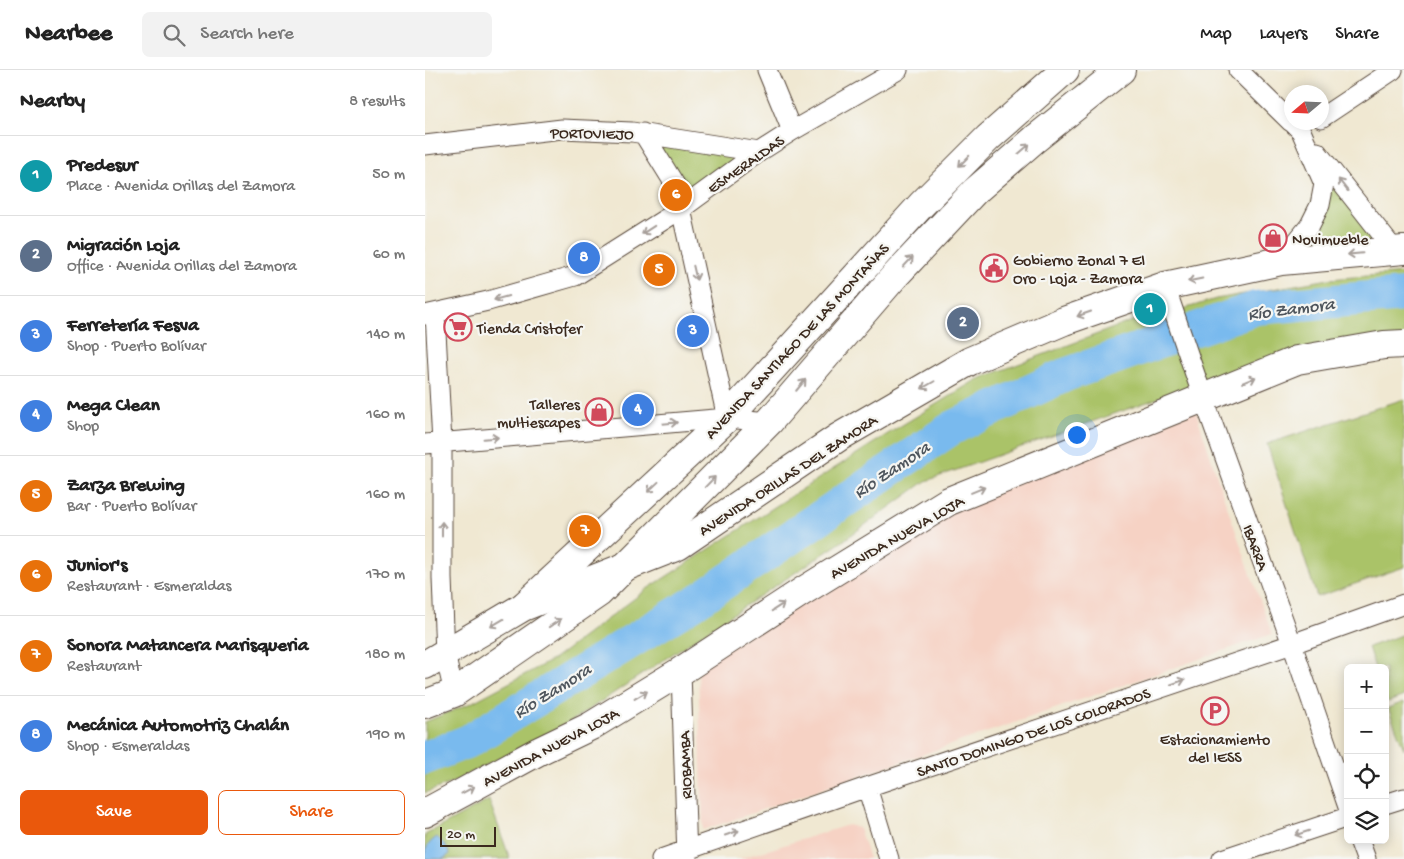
<!DOCTYPE html>
<html lang="en">
<head>
<meta charset="utf-8">
<style>
	body { margin:0; font-family:"Gochi Hand",sans-serif; background:#f2f2f2; color:#222 }
	.controls { position:absolute; right:15px; bottom:15px; display:grid; overflow:hidden; border-radius:8px; box-shadow:0 2px 12px #0003 }
	.controls button { width:45px; height:45px; display:grid; place-items:center; padding:0; border:0; border-bottom:1px solid #e0e0e0; background:#fff; color:#222; font:25px sans-serif }
	.compass { position:absolute; left:859px; top:15px; width:45px; height:45px; border-radius:50%; background:#fff; box-shadow:0 2px 12px #0003; rotate:251deg }
	.scale { position:absolute; left:15px; bottom:12px; width:56px; box-sizing:border-box; padding-left:5px; border:2px solid #3b2a1e; border-top:0; font-size:14px; line-height:18px; white-space:nowrap; color:#3b2a1e; -webkit-text-stroke:4px #f6f6f2; paint-order:stroke }
	.you { position:absolute; left:651px; top:364px; width:18px; height:18px; margin:-12px; border:4px solid #fff; border-radius:50%; background:#1a73e8; box-shadow:0 0 0 8px #1a73e833 }
	.badge { display:grid; place-items:center; width:32px; height:32px; border-radius:50%; background:#ea580c; color:#fff; font-size:16px; font-weight:700 }
	.pin { position:absolute; translate:-50% -50%; border:2px solid #fff; box-shadow:0 1px 5px #0006 }
	.list { margin:0; padding:0; list-style:none }
	h2 { display:flex; justify-content:space-between; align-items:center; height:65px; margin:0; padding:0 20px; font-size:21px }
	h2 small { font-size:16px; font-weight:400; color:#767676 }
	.list li { display:grid; grid-template-columns:32px 1fr auto; gap:15px; align-items:center; box-sizing:border-box; height:80px; padding:0 20px; border-top:1px solid #e0e0e0 }
	.list b { display:block; font-size:19px; white-space:nowrap }
	.list p { margin:0; font-size:16px; white-space:nowrap; color:#767676 }
	.list em { font-size:16px; font-style:normal; color:#767676 }
	.actions { display:flex; gap:10px; padding:15px 20px }
	.actions a { flex:1; padding:11px 0; border:1px solid #ea580c; border-radius:8px; text-align:center; font-size:18px; color:#ea580c }
	.actions .main { background:#ea580c; color:#fff }
	.icon { flex:none; width:28px; height:28px; fill:none; stroke:currentColor; stroke-width:2; stroke-linecap:round; stroke-linejoin:round }
	.map { position:relative; flex:none; width:979px; height:789px; overflow:hidden }
	header { display:flex; align-items:center; gap:30px; box-sizing:border-box; height:70px; padding:0 25px; background:#fff; border-bottom:1px solid #e0e0e0 }
	header strong { font-size:24px }
	nav { display:flex; gap:28px; margin-inline-start:auto; font-size:18px }
	.search { width:350px; height:45px; background:#f2f2f2; display:flex; align-items:center; gap:12px; box-sizing:border-box; padding:0 18px; border-radius:8px; color:#767676; font-size:19px }
	main { display:flex }
	aside { flex:1; background:#fff }
	.map>svg:first-child { display:block }
	.built { fill:#f6d2c4 }
	.green { fill:#aac368; stroke:#727643 }
	.water { fill:#79baee; stroke:#5a7286 }
	.lines { fill:none; stroke-linecap:round; stroke-linejoin:round }
	.river { stroke:#79baee; stroke-width:34 }
	.street-casing { stroke:#564639; stroke-width:21 }
	.secondary-casing { stroke:#564639; stroke-width:30 }
	.primary-casing { stroke:#564639; stroke-width:30 }
	.street { stroke:#fff; stroke-width:19 }
	.secondary { stroke:#fff; stroke-width:28 }
	.primary { stroke:#fff; stroke-width:28 }
	.oneway { stroke:#a79f9a }
	.labels { text-anchor:middle; stroke-width:4.5; stroke-linejoin:round; paint-order:stroke }
	.street-label { font-size:16px; fill:#3b2a1e; stroke:#f6f6f2 }
	.poi-label { font-size:16px; fill:#3b2a1e; stroke:#f6f6f2; text-anchor:start }
	.water-label { font-size:18px; font-style:italic; fill:#4e555c; stroke:#f6f6f2 }
</style>
</head>
<body>
<header>
<strong>Nearbee</strong>
<div class="search"><svg class="icon" aria-label="search" viewBox="0 0 24 24"><circle cx="10" cy="10" r="6"/><path d="M15 15l6 6"/></svg>Search here</div>
<nav><a>Map</a><a>Layers</a><a>Share</a></nav>
</header>
<main>
<aside>
<h2>Nearby<small>8 results</small></h2>
<ul class="list">
<li><span class="badge" style="background:#0f9aa8">1</span><div><b>Predesur</b><p>Place · Avenida Orillas del Zamora</p></div><em>50 m</em></li>
<li><span class="badge" style="background:#5c6f8a">2</span><div><b>Migración Loja</b><p>Office · Avenida Orillas del Zamora</p></div><em>60 m</em></li>
<li><span class="badge" style="background:#3f7fe0">3</span><div><b>Ferretería Fesva</b><p>Shop · Puerto Bolívar</p></div><em>140 m</em></li>
<li><span class="badge" style="background:#3f7fe0">4</span><div><b>Mega Clean</b><p>Shop</p></div><em>160 m</em></li>
<li><span class="badge" style="background:#e8710a">5</span><div><b>Zarza Brewing</b><p>Bar · Puerto Bolívar</p></div><em>160 m</em></li>
<li><span class="badge" style="background:#e8710a">6</span><div><b>Junior's</b><p>Restaurant · Esmeraldas</p></div><em>170 m</em></li>
<li><span class="badge" style="background:#e8710a">7</span><div><b>Sonora Matancera Marisqueria</b><p>Restaurant</p></div><em>180 m</em></li>
<li><span class="badge" style="background:#3f7fe0">8</span><div><b>Mecánica Automotriz Chalán</b><p>Shop · Esmeraldas</p></div><em>190 m</em></li>
</ul>
<div class="actions"><a class="main">Save</a><a>Share</a></div>
</aside>
<div class="map">
<svg width="979" height="789" viewBox="0 0 979 789">
	<rect width="100%" height="100%" fill="#f6f6f2"/>
	<filter id="ink" filterUnits="userSpaceOnUse"><feTurbulence type="fractalNoise" baseFrequency=".02" numOctaves="2"/><feDisplacementMap in="SourceGraphic" scale="10" xChannelSelector="R" yChannelSelector="G"/><feConvolveMatrix kernelMatrix="1 2 1 2 8 2 1 2 1" color-interpolation-filters="sRGB"/></filter>
	<filter id="wash" filterUnits="userSpaceOnUse"><feTurbulence type="fractalNoise" baseFrequency=".0096" numOctaves="4" result="noise"/><feDisplacementMap in="SourceGraphic" scale="20" xChannelSelector="R" yChannelSelector="G"/><feGaussianBlur stdDeviation="1.12" result="paint"/><feColorMatrix in="noise" values="0 0 0 0 0 0 0 0 0 0 0 0 0 0 0 0 0 1.4 0 .05"/><feComposite in="paint" operator="in"/></filter>
	<g filter="url(#wash)">
		<rect width="100%" height="100%" fill="#f0e8d2"/>
		<path class="built" d="M770 339 799 428 847 564 278 760 273 597 505 449Z
			M423 755 434 758 444 789H314Z"/>
		<path class="green" d="M218 63 334 82 262 134Z
			M900 92 970 181 856 191 873 172Z
			M979 203V271L905 275 784 310 501 411 415 473 145 652 26 713 0 723V652L46 633 129 589 222 519 469 360 551 310 707 251 726 249 791 229 904 209Z
			M979 329V497L892 527 842 374Z
			M979 564V626L963 632 960 624V598H950L943 577Z
			M979 632V679L963 638Z
			M64 730 85 789H0V765Z"/>
		<path class="water" d="M12 767 20 775 25 784 18 789H0C0 778 3 773 12 767Z"/>
		<g class="lines">
			<path class="river" d="M0 688 44 671 269 533 527 358 640 305 831 238 979 225"/>
		</g>
	</g>
	<g filter="url(#ink)">
		<g class="lines">
			<g class="street-casing">
				<path id="street" d="M342 0 367 61
					M813 0 866 52
					M896 48 968 0
					M218 63 262 134
					M0 75 137 59 207 62 334 82
					M892 82 970 181
					M256 139 302 348
					M856 191 885 155 895 135 899 114 876 61 867 52
					M740 216 772 310 867 574 923 737
					M10 243 17 373V508L20 584 29 623
					M0 245 63 231 150 206 256 139 334 82 367 61 473 0
					M0 374 302 348 344 352
					M256 601 262 789
					M442 717 464 789
					M960 734 979 728
					M934 770 941 789
					M236 789 442 717 867 574 979 534
					M797 789 923 747"/>
			</g>
			<g class="secondary-casing">
				<path id="secondary" d="M99 536 302 348 497 134 563 68 640 0
					M0 634 29 623 174 523 344 352 468 208 549 122 610 69 696 0"/>
			</g>
			<g class="primary-casing">
				<path id="primary" d="M0 595 98 537 253 476 414 367 545 291 639 251 740 216 856 191 979 180
					M0 743 114 681 166 656 256 601 378 521 524 431 872 290 959 275 979 274"/>
			</g>
			<use href="#street" class="street"/>
			<use href="#secondary" class="secondary"/>
			<use href="#primary" class="primary"/>
		</g>
		<defs><path id="oneway-shaft" d="M-6 0H5M1.5-3L5.5 0L1.5 3" fill="none" stroke-width="1.6" stroke-linecap="round" stroke-linejoin="round" transform="scale(1.25)"/></defs>
		<g class="oneway">
			<use href="#oneway-shaft" transform="translate(599 79) rotate(-41)"/>
			<use href="#oneway-shaft" transform="translate(539 91) rotate(135)"/>
			<use href="#oneway-shaft" transform="translate(918 115) rotate(-128)"/>
			<use href="#oneway-shaft" transform="translate(223 160) rotate(147)"/>
			<use href="#oneway-shaft" transform="translate(930 184) rotate(175)"/>
			<use href="#oneway-shaft" transform="translate(483 192) rotate(-47)"/>
			<use href="#oneway-shaft" transform="translate(270 203) rotate(77)"/>
			<use href="#oneway-shaft" transform="translate(770 210) rotate(168)"/>
			<use href="#oneway-shaft" transform="translate(76 228) rotate(165)"/>
			<use href="#oneway-shaft" transform="translate(659 244) rotate(161)"/>
			<use href="#oneway-shaft" transform="translate(824 310) rotate(-23)"/>
			<use href="#oneway-shaft" transform="translate(376 315) rotate(-50)"/>
			<use href="#oneway-shaft" transform="translate(503 315) rotate(150)"/>
			<use href="#oneway-shaft" transform="translate(245 353) rotate(-5)"/>
			<use href="#oneway-shaft" transform="translate(66 368) rotate(-5)"/>
			<use href="#oneway-shaft" transform="translate(285 412) rotate(-46)"/>
			<use href="#oneway-shaft" transform="translate(228 417) rotate(137)"/>
			<use href="#oneway-shaft" transform="translate(553 420) rotate(-22)"/>
			<use href="#oneway-shaft" transform="translate(17 459) rotate(-90)"/>
			<use href="#oneway-shaft" transform="translate(353 537) rotate(-33)"/>
			<use href="#oneway-shaft" transform="translate(72 553) rotate(149)"/>
			<use href="#oneway-shaft" transform="translate(130 553) rotate(-34)"/>
			<use href="#oneway-shaft" transform="translate(753 612) rotate(-19)"/>
			<use href="#oneway-shaft" transform="translate(216 625) rotate(-31)"/>
			<use href="#oneway-shaft" transform="translate(43 720) rotate(-28)"/>
			<use href="#oneway-shaft" transform="translate(307 763) rotate(-19)"/>
			<use href="#oneway-shaft" transform="translate(877 763) rotate(162)"/>
		</g>
	</g>
	<defs>
		<g id="shop-ring" transform="scale(1.4375)"><circle r="9.5" fill="#f6f6f2" stroke="#d1495b" stroke-width="1.5"/><path d="M-5-2.5h2.3a2.7 3.5 0 0 1 5.4 0H5L5.5 6h-11ZM-1.5-2.5h3a1.5 2.3 0 0 0-3 0Z" fill="#d1495b"/></g>
		<g id="civic-ring" transform="scale(1.4375)"><circle r="9.5" fill="#f6f6f2" stroke="#d1495b" stroke-width="1.5"/><path d="M-.6-6.5H3V-4.5H.6V-3L4-1V1h2V6H-6V1h2V-1L-.6-3ZM-1.2 2.5V6h2.4V2.5Z" fill="#d1495b"/></g>
		<g id="supermarket-ring" transform="scale(1.4375)"><circle r="9.5" fill="#f6f6f2" stroke="#d1495b" stroke-width="1.5"/><path d="M-6-5.5h2.5l.6 2H6L4.5 2H-2.5L-4.4-4H-6ZM-1.5 3.2a1.3 1.3 0 1 0 .1 0ZM3 3.2a1.3 1.3 0 1 0 .1 0Z" fill="#d1495b"/></g>
		<g id="parking-ring" transform="scale(1.4375)"><circle r="9.5" fill="#f6f6f2" stroke="#d1495b" stroke-width="1.5"/><path d="M-3.5-5.5H1a3.5 3.5 0 0 1 0 7H-1V5.5H-3.5ZM-1-3.4V-.6H.8a1.4 1.4 0 0 0 0-2.8Z" fill="#d1495b"/></g>
	</defs>
	<g fill-rule="evenodd">
		<use href="#shop-ring" x="848" y="168"/>
		<use href="#civic-ring" x="569" y="198"/>
		<use href="#supermarket-ring" x="33" y="257"/>
		<use href="#shop-ring" x="174" y="342"/>
		<use href="#parking-ring" x="790" y="641"/>
	</g>
	<g class="labels">
		<g class="street-label">
			<text transform="translate(167 62) rotate(1)" y="6">PORTOVIEJO</text>
			<text transform="translate(320 93) rotate(-35)" y="6">ESMERALDAS</text>
			<text transform="translate(371 270) rotate(-47)" y="6">AVENIDA SANTIAGO DE LAS MONTAÑAS</text>
			<text transform="translate(362 404) rotate(-33)" y="6">AVENIDA ORILLAS DEL ZAMORA</text>
			<text transform="translate(471 466) rotate(-30)" y="6">AVENIDA NUEVA LOJA</text>
			<text transform="translate(832 477) rotate(70)" y="6">IBARRA</text>
			<text transform="translate(608 661) rotate(-19)" y="6">SANTO DOMINGO DE LOS COLORADOS</text>
			<text transform="translate(125 676) rotate(-28)" y="6">AVENIDA NUEVA LOJA</text>
			<text transform="translate(259 695) rotate(-92)" y="6">RIOBAMBA</text>
		</g>
		<g class="poi-label">
			<text x="867" y="174">Novimueble</text>
			<text x="588" y="195">Gobierno Zonal 7 El<tspan x="588" dy="18">Oro - Loja - Zamora</tspan></text>
			<text x="52" y="263">Tienda Cristofer</text>
			<text x="155" y="339" text-anchor="end">Talleres<tspan x="155" dy="18">multiescapes</tspan></text>
			<text x="790" y="674" text-anchor="middle">Estacionamiento<tspan x="790" dy="18">del IESS</tspan></text>
		</g>
		<g class="water-label">
			<text transform="translate(866 238) rotate(-7)" y="6">Río Zamora</text>
			<text transform="translate(466 399) rotate(-34)" y="6">Río Zamora</text>
			<text transform="translate(127 620) rotate(-32)" y="6">Río Zamora</text>
		</g>
	</g>
</svg>
<div class="controls">
<button>+</button>
<button>−</button>
<button><svg class="icon" aria-label="locate" viewBox="0 0 24 24"><circle cx="12" cy="12" r="6"/><path d="M12 2v4M12 18v4M2 12h4M18 12h4"/></svg></button>
<button><svg class="icon" aria-label="layers" viewBox="0 0 24 24"><path d="M12 4l9 5-9 5-9-5zM3 14l9 5 9-5"/></svg></button>
</div>
<svg class="compass" viewBox="-18 -18 36 36"><path d="M0-13l5 13h-10z" fill="#e53935"/><path d="M0 13l5-13h-10z" fill="#767676"/></svg>
<div class="scale">20 m</div>
<div class="you"></div>
<div class="pin badge" style="left:725px;top:239px;background:#0f9aa8">1</div>
<div class="pin badge" style="left:538px;top:253px;background:#5c6f8a">2</div>
<div class="pin badge" style="left:268px;top:261px;background:#3f7fe0">3</div>
<div class="pin badge" style="left:213px;top:340px;background:#3f7fe0">4</div>
<div class="pin badge" style="left:234px;top:200px;background:#e8710a">5</div>
<div class="pin badge" style="left:251px;top:125px;background:#e8710a">6</div>
<div class="pin badge" style="left:160px;top:461px;background:#e8710a">7</div>
<div class="pin badge" style="left:159px;top:188px;background:#3f7fe0">8</div>
</div>
</main>
</body>
</html>
